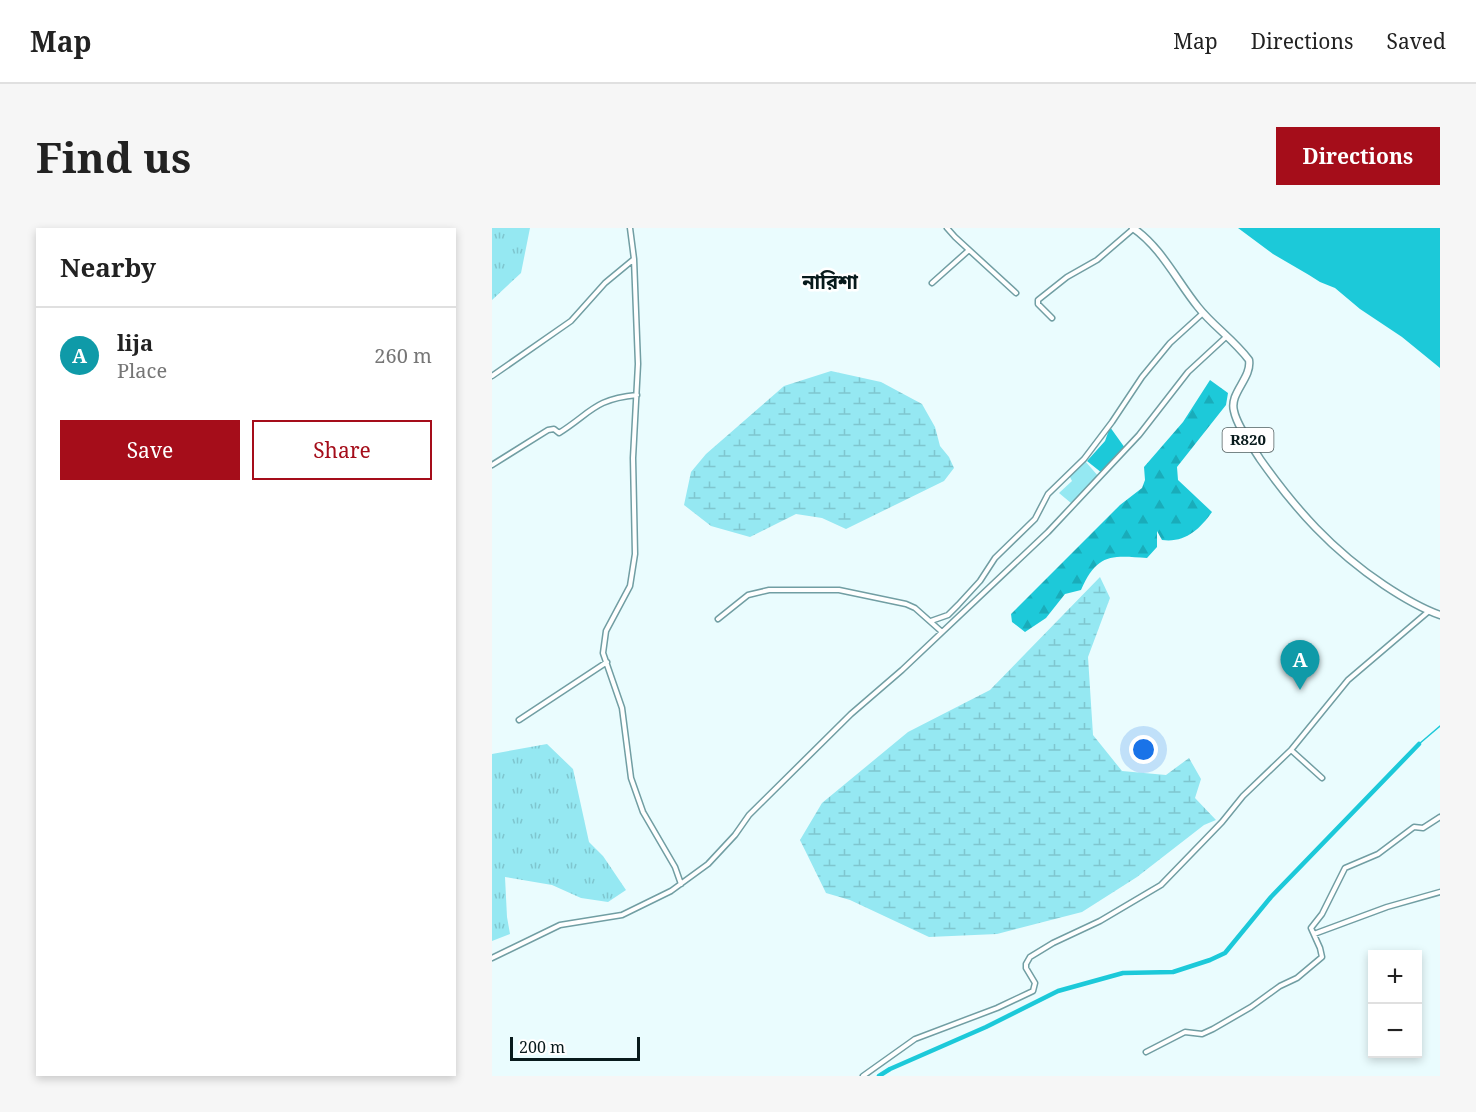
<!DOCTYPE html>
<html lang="en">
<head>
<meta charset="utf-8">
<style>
	body { margin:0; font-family:"Noto Serif","Noto Sans Bengali",serif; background:#f6f6f6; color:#222 }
	.controls { position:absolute; right:18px; bottom:18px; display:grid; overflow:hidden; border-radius:0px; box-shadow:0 3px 9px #0003 }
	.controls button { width:54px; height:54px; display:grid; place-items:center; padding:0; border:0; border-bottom:2px solid #e0e0e0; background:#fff; color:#222; font:30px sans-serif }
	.scale { position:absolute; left:18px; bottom:15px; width:130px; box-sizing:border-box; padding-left:6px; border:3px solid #081a1c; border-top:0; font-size:16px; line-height:21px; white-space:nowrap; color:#081a1c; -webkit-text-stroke:4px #fff; paint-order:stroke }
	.you { position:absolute; left:652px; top:522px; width:21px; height:21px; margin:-15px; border:4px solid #fff; border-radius:50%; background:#1a73e8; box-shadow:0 0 0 9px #1a73e833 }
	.badge { display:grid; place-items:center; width:39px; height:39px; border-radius:50%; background:#a50d1a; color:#fff; font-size:20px; font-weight:700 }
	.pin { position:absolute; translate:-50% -50px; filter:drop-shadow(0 2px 3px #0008) }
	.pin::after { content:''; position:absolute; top:32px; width:21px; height:18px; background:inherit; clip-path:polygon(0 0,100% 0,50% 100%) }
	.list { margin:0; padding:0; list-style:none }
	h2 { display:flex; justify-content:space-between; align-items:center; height:78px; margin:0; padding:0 24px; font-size:26px }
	h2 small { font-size:20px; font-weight:400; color:#767676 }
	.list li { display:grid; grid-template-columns:39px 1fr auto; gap:18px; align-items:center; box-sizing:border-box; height:96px; padding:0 24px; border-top:2px solid #e0e0e0 }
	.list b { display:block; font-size:22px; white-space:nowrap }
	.list p { margin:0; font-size:20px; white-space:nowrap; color:#767676 }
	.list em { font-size:20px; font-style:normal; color:#767676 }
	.actions { display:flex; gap:12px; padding:18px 24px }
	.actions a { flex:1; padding:14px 0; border:2px solid #a50d1a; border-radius:0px; text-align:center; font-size:21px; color:#a50d1a }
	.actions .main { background:#a50d1a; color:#fff }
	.map { position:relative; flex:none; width:948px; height:848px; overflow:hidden; border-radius:0px }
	header { display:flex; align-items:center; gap:36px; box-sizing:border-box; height:84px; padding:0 30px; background:#fff; border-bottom:2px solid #e0e0e0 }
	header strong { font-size:28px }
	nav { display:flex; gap:33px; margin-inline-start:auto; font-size:21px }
	.intro { display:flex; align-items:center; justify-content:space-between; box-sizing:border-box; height:144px; padding:0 36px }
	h1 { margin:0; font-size:42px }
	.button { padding:15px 27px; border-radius:0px; background:#a50d1a; color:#fff; font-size:21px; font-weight:700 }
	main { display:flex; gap:36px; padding:0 36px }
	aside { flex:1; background:#fff; border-radius:0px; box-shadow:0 3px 9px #0003 }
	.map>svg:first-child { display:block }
	.grass { fill:url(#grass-tufts) }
	.forest { fill:url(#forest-firs) }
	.wetland { fill:url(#wetland-marsh) }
	.park { fill:#95e8f2 }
	.water { fill:#1cc9d9 }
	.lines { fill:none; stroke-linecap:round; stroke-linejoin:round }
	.stream { stroke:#1cc9d9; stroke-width:1.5 }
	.canal { stroke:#1cc9d9; stroke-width:4.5 }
	.street-casing { stroke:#719ea3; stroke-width:7 }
	.primary-casing { stroke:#719ea3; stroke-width:9 }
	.street { stroke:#fff; stroke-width:4 }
	.primary { stroke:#fff; stroke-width:6 }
	.labels { text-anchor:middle; stroke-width:5; stroke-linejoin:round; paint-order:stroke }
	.shield { fill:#fff; stroke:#525f60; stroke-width:1.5 }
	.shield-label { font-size:15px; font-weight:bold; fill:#081a1c }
	.quarter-label { font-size:20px; font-weight:bold; fill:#081a1c; stroke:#fff }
</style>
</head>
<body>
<header>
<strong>Map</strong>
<nav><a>Map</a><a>Directions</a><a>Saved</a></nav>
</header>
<div class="intro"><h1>Find us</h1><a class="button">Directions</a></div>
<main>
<aside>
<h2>Nearby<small></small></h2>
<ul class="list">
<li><span class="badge" style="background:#0f9aa8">A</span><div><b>lija</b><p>Place</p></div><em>260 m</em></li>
</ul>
<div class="actions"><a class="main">Save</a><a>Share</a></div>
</aside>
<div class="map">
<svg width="948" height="848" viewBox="0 0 948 848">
	<defs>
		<pattern id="grass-tufts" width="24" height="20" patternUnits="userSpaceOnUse" patternTransform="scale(1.5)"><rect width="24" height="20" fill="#95e8f2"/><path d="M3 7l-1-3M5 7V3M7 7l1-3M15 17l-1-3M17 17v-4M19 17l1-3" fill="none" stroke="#7fc6cf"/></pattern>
		<pattern id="forest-firs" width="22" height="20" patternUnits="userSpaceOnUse" patternTransform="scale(1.5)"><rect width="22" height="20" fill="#1dc9d9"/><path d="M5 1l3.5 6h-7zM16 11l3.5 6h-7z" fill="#19acba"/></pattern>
		<pattern id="wetland-marsh" width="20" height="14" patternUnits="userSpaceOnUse" patternTransform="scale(1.5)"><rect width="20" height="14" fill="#95e8f2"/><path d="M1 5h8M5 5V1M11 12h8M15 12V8" fill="none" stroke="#7fc6cf"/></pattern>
	</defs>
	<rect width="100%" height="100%" fill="#eafcfe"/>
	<path class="grass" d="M0 0H38L29 45 0 72Z
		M55 516 81 541 97 614 111 628 134 662 116 674 89 670 60 657 13 649 15 689 18 706 0 713V526Z"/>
	<path class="forest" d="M718 152 736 165 734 177 685 239 686 252 720 284C707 302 693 315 670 312L665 303V319L655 330C618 327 605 326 589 362L573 366 554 390 533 404 520 394 519 386 628 277 650 260 653 252 652 239 691 194Z"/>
	<path class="wetland" d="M339 143 389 154 430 176 443 199 448 218 457 229 462 240 452 253 354 301 330 290 304 286 258 309 219 298 192 277 199 244 214 226 292 158Z
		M608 349 618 370 596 429 601 507 630 543 674 547 697 530 709 551 703 570 724 592 712 597 645 649 590 684 505 706 437 709 358 672 334 665 308 612 330 575 416 504 498 462Z"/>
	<path class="park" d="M593 233 607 249 579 275 567 265 580 253 577 247Z"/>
	<path class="water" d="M746 0H948V140L910 109 868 81 843 60 828 54 817 47 781 26Z
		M618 199 633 220 610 245 595 233 613 213Z"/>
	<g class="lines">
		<path class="stream" d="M927 516 948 498"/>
		<path class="canal" d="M387 848 398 841 494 799 566 763 631 745 681 744 718 732 733 725 779 669 927 516"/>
		<g class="street-casing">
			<path id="street" d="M455 0 463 9 524 65
				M142 31 146 136 141 230 143 326 138 358 114 403 111 425 130 480 139 550 151 584 183 639 189 656
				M440 55 477 22
				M560 90 546 76V72L575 49 605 32 641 1
				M0 148 79 93 113 55 142 31 138 0
				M0 237 56 202 62 201 67 205C99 185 102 171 145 167
				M226 391 256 367 277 362H347L414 376 423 380 450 404
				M439 393 456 387 466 377 488 353 503 330 543 291 556 266 592 231 620 194 650 149 678 115 711 85
				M27 492 115 434
				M799 522 830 550
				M822 706 895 679 948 664
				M0 730 68 697 130 687 179 663 216 636 243 607 257 587 359 486 410 442 556 304 647 207 696 144 735 108
				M654 824 693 804 710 806 721 801 759 779 788 758 805 750 830 729 828 720 819 700 830 686 853 640 886 626 922 599 931 600 948 589
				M371 848 423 811 505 780 541 763 543 755 534 740V736L538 729 561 715 608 693 669 657 730 594 751 568 799 522 856 452 937 383"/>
		</g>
		<g class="primary-casing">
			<path id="primary" d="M641 0C669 19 685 53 706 79 721 98 741 111 757 132 760 150 737 165 742 183 745 198 760 218 768 231 804 282 840 322 892 357 910 369 928 380 948 387"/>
		</g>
		<use href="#street" class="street"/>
		<use href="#primary" class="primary"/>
	</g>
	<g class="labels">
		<rect class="shield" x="730.5" y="200" width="51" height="24" rx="4.5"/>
		<g class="shield-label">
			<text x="756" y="217">R820</text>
		</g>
		<g class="quarter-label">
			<text x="338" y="61">নারিশা</text>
		</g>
	</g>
</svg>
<div class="controls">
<button>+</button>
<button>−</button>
</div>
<div class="scale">200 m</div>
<div class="you"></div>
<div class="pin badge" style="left:808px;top:462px;background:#0f9aa8">A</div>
</div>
</main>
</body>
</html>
